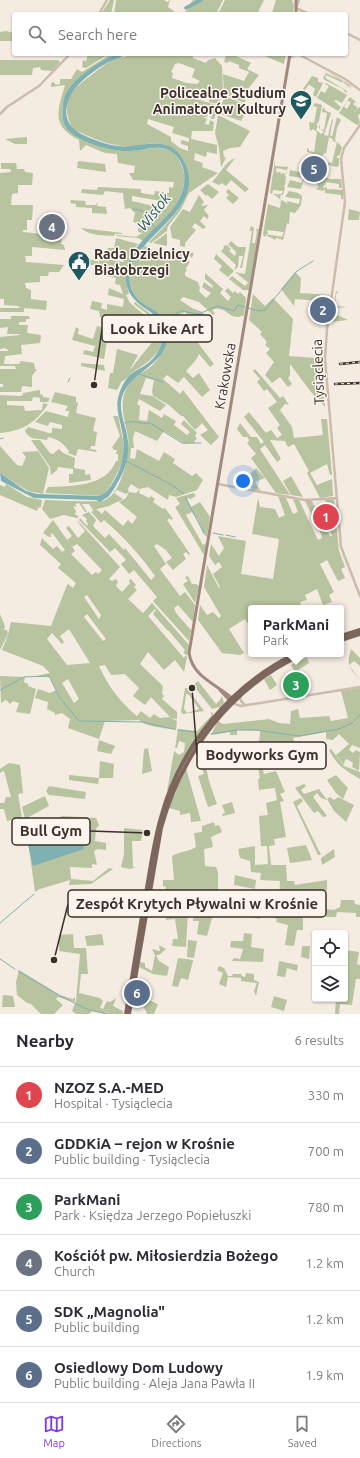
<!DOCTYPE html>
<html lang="en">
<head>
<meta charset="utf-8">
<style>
	body { margin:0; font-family:Ubuntu,sans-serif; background:#f7f7f7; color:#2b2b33 }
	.controls { position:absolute; right:12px; bottom:12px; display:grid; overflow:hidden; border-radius:4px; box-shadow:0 1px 3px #0004 }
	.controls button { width:36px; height:36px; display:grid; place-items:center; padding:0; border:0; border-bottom:1px solid #e1e1e2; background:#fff; color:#2b2b33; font:20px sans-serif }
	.you { position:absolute; left:243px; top:481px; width:14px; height:14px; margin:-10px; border:3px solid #fff; border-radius:50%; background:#1a73e8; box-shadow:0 0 0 6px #1a73e833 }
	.badge { display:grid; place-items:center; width:26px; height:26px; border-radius:50%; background:#7c3aed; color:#fff; font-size:13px; font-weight:700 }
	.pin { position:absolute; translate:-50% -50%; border:2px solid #fff; box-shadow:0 1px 4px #0006 }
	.popup { position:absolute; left:248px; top:605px; width:96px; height:52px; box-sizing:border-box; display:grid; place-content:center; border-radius:4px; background:#fff; filter:drop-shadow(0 1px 3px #0005); font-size:13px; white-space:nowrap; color:#7c7c81 }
	.popup b { font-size:15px; color:#2b2b33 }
	.popup::after { content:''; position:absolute; left:50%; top:100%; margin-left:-8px; border:8px solid transparent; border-top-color:#fff }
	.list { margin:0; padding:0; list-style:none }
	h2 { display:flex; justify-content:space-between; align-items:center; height:52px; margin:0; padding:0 16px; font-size:17px }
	h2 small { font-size:13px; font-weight:400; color:#7c7c81 }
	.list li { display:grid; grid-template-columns:26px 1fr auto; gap:12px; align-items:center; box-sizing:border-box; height:56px; padding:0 16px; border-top:1px solid #e1e1e2 }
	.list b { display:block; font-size:15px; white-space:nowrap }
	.list p { margin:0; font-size:13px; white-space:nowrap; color:#7c7c81 }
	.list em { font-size:13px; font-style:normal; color:#7c7c81 }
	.icon { flex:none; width:22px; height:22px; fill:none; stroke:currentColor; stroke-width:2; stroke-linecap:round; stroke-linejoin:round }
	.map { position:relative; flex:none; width:360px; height:1014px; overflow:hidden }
	.search { position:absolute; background:#fff; box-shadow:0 1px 3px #0004; left:12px; right:12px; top:12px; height:44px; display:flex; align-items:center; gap:10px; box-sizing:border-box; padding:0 14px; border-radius:4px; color:#7c7c81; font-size:15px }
	.sheet { height:388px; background:#fff }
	nav { display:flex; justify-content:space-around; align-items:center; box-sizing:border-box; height:56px; border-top:1px solid #e1e1e2; background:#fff; font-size:11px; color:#7c7c81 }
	nav a { display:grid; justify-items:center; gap:2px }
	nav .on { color:#7c3aed }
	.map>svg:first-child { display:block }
	.green { fill:#b8c4a0; fill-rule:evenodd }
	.water { fill:#7fb0b2 }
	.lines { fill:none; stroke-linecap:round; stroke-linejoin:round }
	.stream { stroke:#7fb0b2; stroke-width:1 }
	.river { stroke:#7fb0b2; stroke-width:3.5 }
	.tertiary { stroke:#cdbbac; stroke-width:2.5 }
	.secondary { stroke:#a18a7d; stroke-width:3 }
	.primary { stroke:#7d675c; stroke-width:4 }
	.rail-casing { stroke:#3b302b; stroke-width:2.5 }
	.rail { stroke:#fbf5ee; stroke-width:1; stroke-dasharray:3; stroke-linecap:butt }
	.labels { text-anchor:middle; stroke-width:3; stroke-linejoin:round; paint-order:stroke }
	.poi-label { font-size:14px; font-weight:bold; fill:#3b302b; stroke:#fbf5ee; text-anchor:end }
	.street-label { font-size:14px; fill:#3b302b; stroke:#fbf5ee }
	.water-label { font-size:15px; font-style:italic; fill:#1f5a5e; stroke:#fbf5ee }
	.leader { fill:none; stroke:#3b302b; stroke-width:1.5 }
	.callout-dot { fill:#3b302b; stroke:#fbf5ee; stroke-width:1.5 }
	.callout { fill:#fbf5ee; stroke:#3b302b; stroke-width:1.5 }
	.callout-label { font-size:15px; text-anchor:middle; font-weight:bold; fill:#3b302b }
</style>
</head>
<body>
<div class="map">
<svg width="360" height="1014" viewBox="0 0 360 1014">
	<rect width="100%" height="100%" fill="#f4ebe1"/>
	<path class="green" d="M110 0H114L111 14H101Z
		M116 0H164L167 2 170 0 168 7 174 11 171 14H114Z
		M193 0H223L216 14H183L191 6 190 4Z
		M225 0H264L258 12 259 14H218Z
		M276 0H292L294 5 293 14H269L272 13Z
		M6 31 14 33V41H0V32Z
		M88 54H109L86 68 82 67 83 60 86 61Z
		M111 54H117C101 61 71 80 65 97 55 125 72 134 94 143 105 147 114 151 126 151 139 151 153 146 165 149 173 151 175 154 179 160 197 190 165 222 143 241L138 238 116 236 117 235 138 237 137 236 143 233 138 232V228H141L143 224 133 222 135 213 130 208 125 209 123 193 105 191 103 195 81 193 82 189 97 190 98 187 141 189V193L154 195 155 191 169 193V187L173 188 174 182 133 180 129 173H134L135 166 118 163 117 154 105 153 86 145 80 151 79 140C50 125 58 110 65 85L51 87V83L54 82 56 85 60 84V79H71L77 69 82 72ZM132 196 156 200 168 205 166 209 132 201Z
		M131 54H182L190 56 193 55V58L206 63 208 60 215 58 222 66 223 89 219 104 209 102 210 96 186 89 184 95 219 106 214 119H211L213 109 211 108 207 117H203L207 119 205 124 209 125 210 120 214 122 213 131H192L191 139 217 145V154L207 152 206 157 195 153 194 160 203 163 202 167 218 173 189 193 180 211 168 226 167 231 151 243 149 242C169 222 198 195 185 164 181 153 173 147 161 144 153 142 144 145 136 146 113 148 94 139 73 129 69 123 68 118 67 112 66 92 79 85 94 73 99 69 105 64 111 61 119 57 124 58 131 54ZM179 63 195 69 192 77 200 81 197 84 187 83 172 78 173 73 171 72 175 64ZM148 119 174 127 172 133 189 138V142L181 140V144L188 146V151L180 148 171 141V137L147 124Z
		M226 54H232L251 63 247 69 259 75 248 89 231 87V90L238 93 237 97 246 100 244 103 224 93 223 74 244 81 249 72 239 68V65L229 61 228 63 224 62Z
		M260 54H286L284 64 262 55 261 56Z
		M0 60H58L60 62 53 71 41 70 40 67 33 68 32 75H0Z
		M327 71 350 85 353 88 348 85 351 89 341 80 343 83 326 75 325 77 327 79 347 91 346 93 343 89 325 80 323 78 326 73 338 79Z
		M312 76 318 78V82L323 83 316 97 313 95 315 89 310 85 309 86V84L305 90 303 89Z
		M326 83 347 95 342 103 336 100 334 101 341 107 338 111 317 98 321 91 325 93 329 86 325 84Z
		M225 96 244 104 243 106 248 108 241 121 218 113Z
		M350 97 358 104 355 102 353 104 358 108 354 112 360 107V114L358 115 360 123 357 125 339 113 347 101 344 107 347 109 351 102 347 101Z
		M315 103 322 105 319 121 316 125 318 126 316 130 321 134 324 132 319 128 320 123V129L324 130 327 113 322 112 323 107 326 111 331 113 324 135 328 136 332 119 333 120 330 135 332 137 337 117 341 120 337 128 335 140 342 147 340 155 337 156V158H339V165L337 167 328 165V162L332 163 337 142 332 141 334 140 329 137 326 154 324 153 322 156 307 152V148L309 149V151L314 152 317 132 313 129 310 131 309 122 314 123 317 107 313 106Z
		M218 115 250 131 240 147 230 148 223 151 224 157 226 158 221 167 219 148 215 133Z
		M27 137V144H15L5 139Z
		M235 158 226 170 249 189 245 192 231 180 226 186 222 183 219 185 212 182C220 174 225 162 235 158Z
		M275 160V166L288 167 286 174 284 173H286L287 170 276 168 277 174 278 172H281L280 174 284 173 286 177 285 185 283 187H285L283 195H281L283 191 273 190 272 194 270 193Z
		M78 161 105 164 106 172 77 168Z
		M1 163H16L17 169H24L25 172 33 173 32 185H18V193L12 194 11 205H33L32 220H27V230H23V232L42 234V236L62 238 61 244 64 245 65 250 32 247V256H25L26 262 64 265 59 272H49L48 276H40V282L25 283 26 288 31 290V299L47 301 46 310 24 308V312H0V308H20L18 306 4 305V299H0V173L11 172 10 169H1Z
		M290 170 303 173V176H305L301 189 287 187 290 180 302 183 303 178 289 176Z
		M321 175 330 179H341L342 188 337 187H339V184L326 182 325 185 328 186 324 185 323 188 326 187 328 190 329 189 343 190V199H341V195L325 193V189L323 191 315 189 318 188V184L316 183 319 178 317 176Z
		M208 184 219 192 212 199 207 195 206 196 200 190Z
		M228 189 239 198 233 204 226 198 229 195 226 192Z
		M289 191 298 193 302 196 301 205 295 213 290 212 289 224 287 223 284 237 282 236 284 232 267 230 268 234H264L284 237 283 240 276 238 275 240 266 235 265 237 263 235 268 204 280 208 281 200 273 194H277V197L278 194H281L280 199 288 204 287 201 299 204 300 199 285 197Z
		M199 195 204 202 201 206 208 205 204 210 209 216 207 219 204 216 200 221 206 227 203 229 195 223 192 227 196 230 185 243V247L180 246V240L172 238 170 227 183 209 190 212Z
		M71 200 85 201 86 205H96L98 202 97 206 106 207 107 214 92 213V208L76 207V204L70 203Z
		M349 209 360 212 359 220H348Z
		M251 226 254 228 252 243H255L257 231 256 229H259L250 284 235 272 245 274 252 231 249 230V232Z
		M81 228 122 233V234H115L114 236C104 235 89 236 81 228Z
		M167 233V246L153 243Z
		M116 238 138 244C126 258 124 276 129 294L126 295 130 303 154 323 157 330 153 336 137 331 138 324 100 317 99 311 90 309 92 301 102 303 101 308 107 310V304L123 307 124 299 108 295 109 288 123 294 120 285 115 284 116 278 93 274 94 270 116 275 117 270 87 264 89 259 99 262 100 258 123 262 124 257 106 253 108 248H114Z
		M231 241 238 247H246L242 268H240L243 256H239L238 267 234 270 236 265 221 251 224 248 223 246 227 245 231 249 229 251 235 256 236 252 228 244Z
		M145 246 149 247 155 253 171 254 156 251 153 248 158 251V249L194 253 192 258 190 256 187 260 190 262 186 268 187 271 185 272V276L198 282 200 288 199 291 206 298 211 293 202 287 204 282 212 288 213 286 205 279V273L223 289 220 293 228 301 231 297 225 291 228 288 233 293 235 291 238 294 240 292 246 298 244 315C229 323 227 304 212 310L215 313 213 315 199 302 183 297 180 300 192 308 202 312 213 323 209 327 191 314H187L185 312 178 315 191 329 189 331 214 364 210 367 199 354 196 360 186 371 193 378 199 373 210 390 202 397 184 377 178 383 167 375 163 379 180 394 183 390 219 437 211 445 200 435 208 430 202 423 195 430 183 416H181L169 405 153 396 152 391 154 380 146 378 140 394 152 396 166 405 160 411 139 399 137 404 140 406 139 420 147 421 149 410 162 418 164 414 176 421 174 425 187 435 190 432 181 424 184 420 197 433 195 436 197 438 194 442 195 443 185 444 164 431 157 441 135 431 133 438 134 448H131L130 458 135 459 137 449 159 461 164 452 175 459 173 463 192 476 196 473 203 480 197 490 176 497 169 495 168 500 148 487 139 489 131 484 128 489 129 492 136 493 140 489 139 493 149 498 151 496 155 499 153 502 163 509 165 508 173 519 171 520 170 518 167 520 190 554 189 555 186 552 183 554 186 559 173 570 166 562 172 558 166 550 157 544 154 546 166 564 160 569 180 596 185 592 195 605 193 622 178 605 174 608 176 613 191 630 189 641 153 601 157 597 134 570 129 574 121 564 126 560 115 548 110 552 79 520 80 518 87 526 88 524 86 521 87 519 82 515 89 512 96 520 93 526 105 538 109 534 124 550 125 548 151 580 155 576C141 556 123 536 104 520L101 523 91 512 96 509 102 514 105 510 123 526 128 520 132 524 137 517 119 502 126 498 129 492 126 494 117 490 114 493 123 499 109 506 93 510 89 504H82L87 512H85L79 503 75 504 77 507 73 506 76 511 75 514 79 517 77 518 64 515 50 519 42 509 45 500C56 500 96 503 105 500 122 493 130 453 128 437 125 420 118 404 127 387 132 377 141 374 149 368 157 362 161 354 164 346 166 343 168 337 168 334 166 311 151 312 138 299 129 290 127 270 133 260 136 254 141 250 145 246Z
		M216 254 234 271 228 277 219 270 222 266 214 259Z
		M295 272 301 278 300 293 329 295V302L295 299 294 306 281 289Z
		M232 276 245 286 248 283 250 284 249 290H243L229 279Z
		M336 291 338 293 336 294 335 306 347 307 337 308 335 314 348 320 331 322Z
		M253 294 265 306 273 298 293 319 289 356 315 358 316 353H322L325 407 311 392 290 364V376L288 378 292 384 288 387 280 377 272 383 265 375 274 362 266 353 270 349 265 345 267 342 260 334 262 332 249 320Z
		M135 302 161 322C167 349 154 359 133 372 129 375 126 380 122 381L117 390 108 388 110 373H113L117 349 138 355 129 371 157 336 160 329 156 321 134 304Z
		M11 316H29L30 319H26V322H19V325H28L27 333 41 335 40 343 21 345 22 354 5 356 4 364H19L21 361 34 363 35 369H37L32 376V387L22 386 21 392H0V387H3V384H0V369H16L15 366H0V351H9L5 348 0 349V337L20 335 19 334H7L8 327 0 328V319H11Z
		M97 326 109 329 104 359 83 354 84 350 93 352 95 346 72 340 76 327 79 329 78 334 93 339Z
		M81 363 104 365 105 371 81 366Z
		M255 369 280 398 283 396 289 405 285 404 280 410 292 427 294 438 323 435 321 419H327L332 475H330L327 464 310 473 317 485 332 479 333 496 320 498 307 473 309 471 294 444 288 447 285 441 270 440 281 459 277 462 265 445 260 449 290 495 276 493 251 458 256 454 247 443 249 441 248 437H243L237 429 240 423 251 437H257L261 444 264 442 244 417 249 412 266 433 271 430 277 438 282 435 277 428 280 425 268 408 277 402 267 389 264 391 257 382 260 379 253 371Z
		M40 390V394L43 395V397L50 398 48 402H40V398L33 397 32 401H7V405L24 406 25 411 42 410 43 403 48 404C36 423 22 431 0 433V395L20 396 23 395V393Z
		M55 392 76 397V402L78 403 76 413 96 418 93 431 97 432 95 446H91L90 449 96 450 97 452 78 449 76 456 68 453 69 451C63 443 58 439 48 437L47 440C38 438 30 441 25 431L28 427 49 433H52V428L62 429V425L50 422 48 426 35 422 46 411 68 417 69 411H65L68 406 51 402Z
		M113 416H118C123 443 130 453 113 481 110 486 107 493 102 496L45 493 48 487C71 486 106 487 116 461H118V454H116L117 450H114L112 447 120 436Z
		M31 440H40L50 453 53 454 59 449 63 453 75 458 74 468 85 470V475L90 474 91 480 69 483V474H73V469L58 467 57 470 51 475 50 467Z
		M0 446 17 465 22 466 26 457 22 452 38 451 49 468 43 494 28 491 0 473Z
		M256 468 265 478 255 482 260 490 252 489 246 481 251 475 250 474Z
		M291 476 303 497 291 495 283 481Z
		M6 484 27 497 42 500 41 507 38 508 37 511 0 495V485L5 487Z
		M194 493 196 496 191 499 187 498 191 507 200 502 210 517 207 537 203 533 198 520 192 512 186 515 203 545 206 543 204 555 175 507 180 504 176 498Z
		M278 496 286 498 293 514 298 512 293 499 299 500 318 540 322 538 321 534 305 501H312L322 523 324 522 330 536H332L327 521 332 519 325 500 334 499 339 551 345 567 341 569 345 578 338 581 327 560 320 564 334 592 329 595 332 602 323 605 317 589 305 595 307 600 300 602 302 608H251V628L245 619 229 629 244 653 240 655 222 653 198 620 200 605 207 615 213 612 219 618 221 616 204 587 207 565 219 588 220 587 213 574 222 567 219 562 215 565 209 556 211 544 219 556 224 548 218 536 246 541 241 574 273 579 279 539 252 534 258 498 260 507 275 509 279 518 285 515Z
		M53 520 75 551 71 554 92 575 96 572 98 574 102 570 77 544 72 547 67 540 72 536 66 528 69 526 78 538 85 531 77 521 80 523 120 567 109 579 112 581 116 579 118 582 116 586 122 592 130 583 129 580 131 579 136 585 134 587 137 590 128 599 143 613 152 603 189 645 187 656 183 652 185 650 168 630 165 631 167 630 153 614 156 610 155 609 148 616 184 658 185 656 187 657 184 672 175 660 164 670 148 652 140 664 163 686 162 693 164 696 162 699 177 712V719L171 718 177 721 176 730C166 728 145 727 139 720L105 721 99 739 68 728 70 719 62 713 55 715V713L47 709 48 702 35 698 38 689 50 693 56 690 50 677H31L50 673 43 666 2 650 8 635 11 622 51 626 67 585 68 584 73 588 76 583 58 568 61 564 40 545 42 538 53 549 57 546 62 552 65 550 53 534 51 533V537H49L43 533ZM87 595 101 615 99 619 84 597ZM87 614 106 639 103 641 84 617ZM69 629 90 663 67 665 47 639 52 633 62 644 64 642 60 636ZM105 665 111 675 125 674 139 688 133 696 145 705 151 697 170 717 160 718 154 714 150 718 141 711 137 716C120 702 108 686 99 666ZM68 679 79 699 74 703 62 683Z
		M188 576 192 584H196L199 586 195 603 183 584 188 581 185 577Z
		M0 614 5 626 4 630H7L8 634 0 650Z
		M351 649 360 658V666L354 661 349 665 360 680C349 667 346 666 351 649Z
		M307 657 309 663 295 672 291 665Z
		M271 675 277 685 270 690 264 679Z
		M0 676 25 677 24 682 28 684V686L36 689 30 714 16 712 19 703 13 701 10 704 6 700 1 703Z
		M198 681 216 704 220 700 222 696 224 703 220 707 212 709 193 685Z
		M185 688H187L204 711 183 714 181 712ZM186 694 189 695 199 709 187 713 184 709Z
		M360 688V748L352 745 349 750 353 753 356 750 360 752 359 771 352 767 353 763 347 759 345 760 344 765 336 755 349 744 339 734 333 740 326 739V732L293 738 298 753 300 752 304 759 291 762 287 747 276 749 277 762 273 754 259 744 260 731 237 730V735H230V732L211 735 218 721 223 724 269 719 279 723 290 724 291 711 298 709 300 718 329 716 331 721 348 718 341 691Z
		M210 712 213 713V716L182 762 167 792 174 751 179 755 184 752 185 743 179 741 177 748H175L178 729 197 731 212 715Z
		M99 740 115 746 111 754 97 751Z
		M148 748 152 771 142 774 144 749Z
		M331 749 344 766 360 772V779C344 769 338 767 329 750Z
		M199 760 205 762 209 781 217 804 208 807 198 776 204 774Z
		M100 761 114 764 113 778H99L98 784 69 780V775L99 778Z
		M261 761 264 774 276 771 285 792 280 794 284 801 280 802 286 837 274 839 275 845 269 846 271 865H286L287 881H294L295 885 327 880V890L324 900 300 905 303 907V930H297L294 946 285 945 288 925 276 922 277 919 269 916 270 906 279 904 280 881 260 880 261 873 251 872 250 861 240 858 238 849 255 846V865L268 864 267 846H261L259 816 268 815 266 803 277 800 275 788 259 790 258 779 260 778 257 762Z
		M9 763 20 765 23 793 18 794 22 818 7 821 4 809H0V803H4L6 797H11L4 771 0 773V769Z
		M186 768 201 821 191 822 190 813 180 815V811L169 808Z
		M336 775 348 788 343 799 336 793 327 780Z
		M304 784 306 786 301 790 304 794 319 789 327 800 321 798 317 793 313 797 327 816 323 817 318 811 314 813 295 788Z
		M49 786 86 792 85 799 49 795 46 791Z
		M45 796 49 806 25 819 22 807Z
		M330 797 334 800 338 797 354 805 346 822 334 811 327 799Z
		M301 798 303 801 297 806 321 855H318L293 802Z
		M232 802 235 813 223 816 222 814 225 813 222 805Z
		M63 816 96 818 99 825 96 829 95 841 106 843V850L98 849 94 851 97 865 92 864V868L70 867 71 879 93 881 109 868 113 869 91 884 69 885 70 880 40 889 35 892 27 834 50 823 49 821Z
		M23 821 26 838 16 840 13 823Z
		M214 822 215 826 219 825 222 832 211 837 213 847 204 849 205 866 216 867 218 872V892H202V909L214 911 207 936 197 934 199 921H193L194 912 188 911 186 947 172 946 173 939H178L175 919 166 920 165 912H162L166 887 163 886V880H174L172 856C180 851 189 852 196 847L194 833 202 832V826Z
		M124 828 143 830 141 841H132L133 867H136L130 869 121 867 124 854Z
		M306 845 312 860 290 863 287 848Z
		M334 849 335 857 322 865 321 858Z
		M235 875 256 880 255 889 234 885Z
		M341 900H354L355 904 360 905V917H356V913L337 912 336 917H326V909L334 910 340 907Z
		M108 902V913L97 914 96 903Z
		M82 904 83 915 69 916 68 905Z
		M242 908 262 911 260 919 241 915Z
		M244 933 252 934 251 947 264 949 263 962 232 961 234 958 240 959 243 949 230 947 231 941H243Z
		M73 934 74 948H86L88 974H81L79 993 100 998 103 1001 100 1008 103 1009 107 1001 110 1002 115 999 112 997 116 999 113 1006 123 1011V1014H109L104 1011 107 1014H105L92 1011 89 1014H76L72 1011 76 1001 80 954 59 951V935Z
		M102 934 104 945 87 946 85 936Z
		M188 940 197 941 194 958 187 957Z
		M159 945 166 949 159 955H156L159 961 169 967 167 976 153 974 139 967 140 962 145 963V967L152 971 155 955 152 949 160 951Z
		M302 946H310L309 959 301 957Z
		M345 950 359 952 357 964 360 965V979H356L352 1005 340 1004 339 1014H335L336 999H345Z
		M178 958 193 960V961L188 980 181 978 178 987 172 986Z
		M279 961 298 965 297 971 287 968 285 977 277 976Z
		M219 966 224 968 228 976H232L233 974H241L242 976 245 977 246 973 254 974V980L259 982 256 996 254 991 257 983 241 981V978L228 977 226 987 219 984 223 973 217 970Z
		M19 970 60 995 73 999 75 997V1002L58 997 56 999 63 1005 54 1014H41L31 1004 27 1003 17 995 16 982Z
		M3 995 13 996 15 1007H2Z
		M274 996 287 1000 284 1011 271 1007Z
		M146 999 158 1004 154 1014H147L143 1005Z"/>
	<path class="water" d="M117 54H127C122 57 116 59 111 61 100 66 87 76 79 84 69 94 60 114 72 127 80 136 107 145 118 146 132 148 147 142 161 144 172 146 179 151 184 161 213 218 107 243 134 294 141 306 156 308 164 319L165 318C165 324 168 330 168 334 167 368 125 371 121 402 120 413 125 425 127 435 131 455 125 471 115 487 113 490 110 495 108 497 105 499 102 500 100 502L96 500 34 498 1 481 0 473 26 491 37 494 99 496C107 494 110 487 114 481 124 464 126 446 121 426 119 417 116 408 118 398 120 390 124 380 131 374 136 370 142 368 147 364 156 358 164 343 163 332 161 307 130 311 126 281 121 235 190 221 184 172 182 162 176 152 166 149 153 145 139 152 126 151 109 151 75 141 66 127 61 119 62 107 64 99 69 80 101 60 117 54Z
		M55 824C73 826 79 830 84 849L33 866 27 840Z"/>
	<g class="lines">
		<path class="stream" d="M133 209C152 211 145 218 156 229
			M248 308 259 311 265 310 297 271 313 261
			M165 320 181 311 199 314 217 306 234 311 238 305 245 307
			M139 374 163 382
			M68 382 70 378
			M125 423C134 419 141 425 150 423L182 443H201
			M0 439 3 438
			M126 461 172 485 184 494
			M185 497 204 533
			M213 533 223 535
			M226 535 235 537
			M0 690 24 677 49 676 60 698 79 721 142 722 174 729
			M178 730 195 732
			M211 734 237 730H256L299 736 339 729 352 723 360 715
			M0 923 34 894
			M0 959 15 969
			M18 971 62 997 89 1010 108 1014"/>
		<path class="river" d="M186 8 201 0"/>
		<path class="tertiary" d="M299 0 296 8 309 14
			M99 14 107 0
			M346 33 360 40
			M298 54 345 79 360 90
			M289 58 295 54
			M0 114 7 107 39 86 70 54
			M360 125 344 148 341 159 345 202 327 329 325 359 341 547 360 596
			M218 484 305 500 336 498
			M240 697 241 701 245 705
			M232 703 241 706 360 687"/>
		<path class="secondary" d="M296 14V0
			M220 690 231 702
			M233 699C217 684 193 678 189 653L290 54"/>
		<path class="primary" d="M341 636 360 630
			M341 640 360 634
			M126 1014C132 977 138 940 144 904 150 874 153 843 162 814 181 746 231 685 295 654
			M129 1014 161 828C182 752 231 687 303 654"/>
		<g class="rail-casing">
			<path id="rail" d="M340 364 360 362
				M335 384 360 383"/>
		</g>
		<use href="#rail" class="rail"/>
	</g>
	<defs>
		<g id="university-pin" transform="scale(1.15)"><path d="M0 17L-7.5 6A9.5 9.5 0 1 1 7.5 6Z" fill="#1f5a5e" stroke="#fbf5ee"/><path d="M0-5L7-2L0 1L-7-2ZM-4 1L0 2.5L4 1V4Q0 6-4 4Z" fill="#fff"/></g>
		<g id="civic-pin" transform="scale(1.15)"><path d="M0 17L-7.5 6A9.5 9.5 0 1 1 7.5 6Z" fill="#1f5a5e" stroke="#fbf5ee"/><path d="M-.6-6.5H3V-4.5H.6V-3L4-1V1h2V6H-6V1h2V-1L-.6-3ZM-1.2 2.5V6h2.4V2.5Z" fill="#fff"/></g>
	</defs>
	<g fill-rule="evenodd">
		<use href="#university-pin" x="301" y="101"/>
		<use href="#civic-pin" x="79" y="262"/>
	</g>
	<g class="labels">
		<g class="poi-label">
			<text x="286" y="98">Policealne Studium<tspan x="286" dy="16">Animatorów Kultury</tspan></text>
			<text x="94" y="259" text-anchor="start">Rada Dzielnicy<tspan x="94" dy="16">Białobrzegi</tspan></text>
		</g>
		<g class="street-label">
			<text transform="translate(318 372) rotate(-92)" y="5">Tysiąclecia</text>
			<text transform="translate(225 376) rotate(-80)" y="5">Krakowska</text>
		</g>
		<g class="water-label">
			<text transform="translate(154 212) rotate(-51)" y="5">Wisłok</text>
		</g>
	</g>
	<path class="leader" d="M94 385L102 329M192 688L197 755M147 833L90 831M54 960L68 904"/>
	<g class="callout-dot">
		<circle cx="94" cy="385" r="4"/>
		<circle cx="192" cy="688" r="4"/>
		<circle cx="147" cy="833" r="4"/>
		<circle cx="54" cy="960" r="4"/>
	</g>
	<g class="callout">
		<rect x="102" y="315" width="110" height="27" rx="4"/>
		<rect x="197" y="742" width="129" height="27" rx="4"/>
		<rect x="12" y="818" width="78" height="27" rx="4"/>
		<rect x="68" y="890" width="258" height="27" rx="4"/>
	</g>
	<g class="callout-label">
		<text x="157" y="334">Look Like Art</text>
		<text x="262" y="760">Bodyworks Gym</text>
		<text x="51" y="836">Bull Gym</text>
		<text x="197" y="909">Zespół Krytych Pływalni w Krośnie</text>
	</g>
</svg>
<div class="controls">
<button><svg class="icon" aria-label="locate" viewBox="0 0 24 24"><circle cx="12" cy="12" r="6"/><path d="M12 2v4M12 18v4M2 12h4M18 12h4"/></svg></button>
<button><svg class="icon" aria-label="layers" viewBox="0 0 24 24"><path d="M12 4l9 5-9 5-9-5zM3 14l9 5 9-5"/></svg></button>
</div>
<div class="you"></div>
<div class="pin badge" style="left:326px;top:517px;background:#e0444e">1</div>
<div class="pin badge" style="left:323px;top:310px;background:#5c6f8a">2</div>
<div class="pin badge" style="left:296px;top:685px;background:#2e9e5b">3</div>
<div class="popup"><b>ParkMani</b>Park</div>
<div class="pin badge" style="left:52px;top:227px;background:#6b7280">4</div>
<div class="pin badge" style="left:314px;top:169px;background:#5c6f8a">5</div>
<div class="pin badge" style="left:137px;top:993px;background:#5c6f8a">6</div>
<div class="search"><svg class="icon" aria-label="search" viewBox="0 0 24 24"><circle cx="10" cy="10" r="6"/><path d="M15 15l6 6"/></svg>Search here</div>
</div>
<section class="sheet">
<h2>Nearby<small>6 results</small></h2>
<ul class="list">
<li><span class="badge" style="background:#e0444e">1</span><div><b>NZOZ S.A.-MED</b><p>Hospital · Tysiąclecia</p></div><em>330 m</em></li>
<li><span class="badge" style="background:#5c6f8a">2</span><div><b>GDDKiA – rejon w Krośnie</b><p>Public building · Tysiąclecia</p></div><em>700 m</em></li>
<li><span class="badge" style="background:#2e9e5b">3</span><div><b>ParkMani</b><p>Park · Księdza Jerzego Popiełuszki</p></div><em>780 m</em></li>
<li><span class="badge" style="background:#6b7280">4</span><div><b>Kościół pw. Miłosierdzia Bożego</b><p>Church</p></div><em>1.2 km</em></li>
<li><span class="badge" style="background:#5c6f8a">5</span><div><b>SDK „Magnolia&quot;</b><p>Public building</p></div><em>1.2 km</em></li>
<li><span class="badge" style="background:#5c6f8a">6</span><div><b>Osiedlowy Dom Ludowy</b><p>Public building · Aleja Jana Pawła II</p></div><em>1.9 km</em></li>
</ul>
</section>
<nav>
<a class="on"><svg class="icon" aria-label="map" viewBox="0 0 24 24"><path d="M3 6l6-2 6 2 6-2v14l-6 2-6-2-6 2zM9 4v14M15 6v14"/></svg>Map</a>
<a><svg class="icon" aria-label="directions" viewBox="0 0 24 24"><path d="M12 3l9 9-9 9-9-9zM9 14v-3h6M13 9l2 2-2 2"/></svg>Directions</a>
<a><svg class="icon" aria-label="saved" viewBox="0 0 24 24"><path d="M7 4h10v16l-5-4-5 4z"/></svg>Saved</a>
</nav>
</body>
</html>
